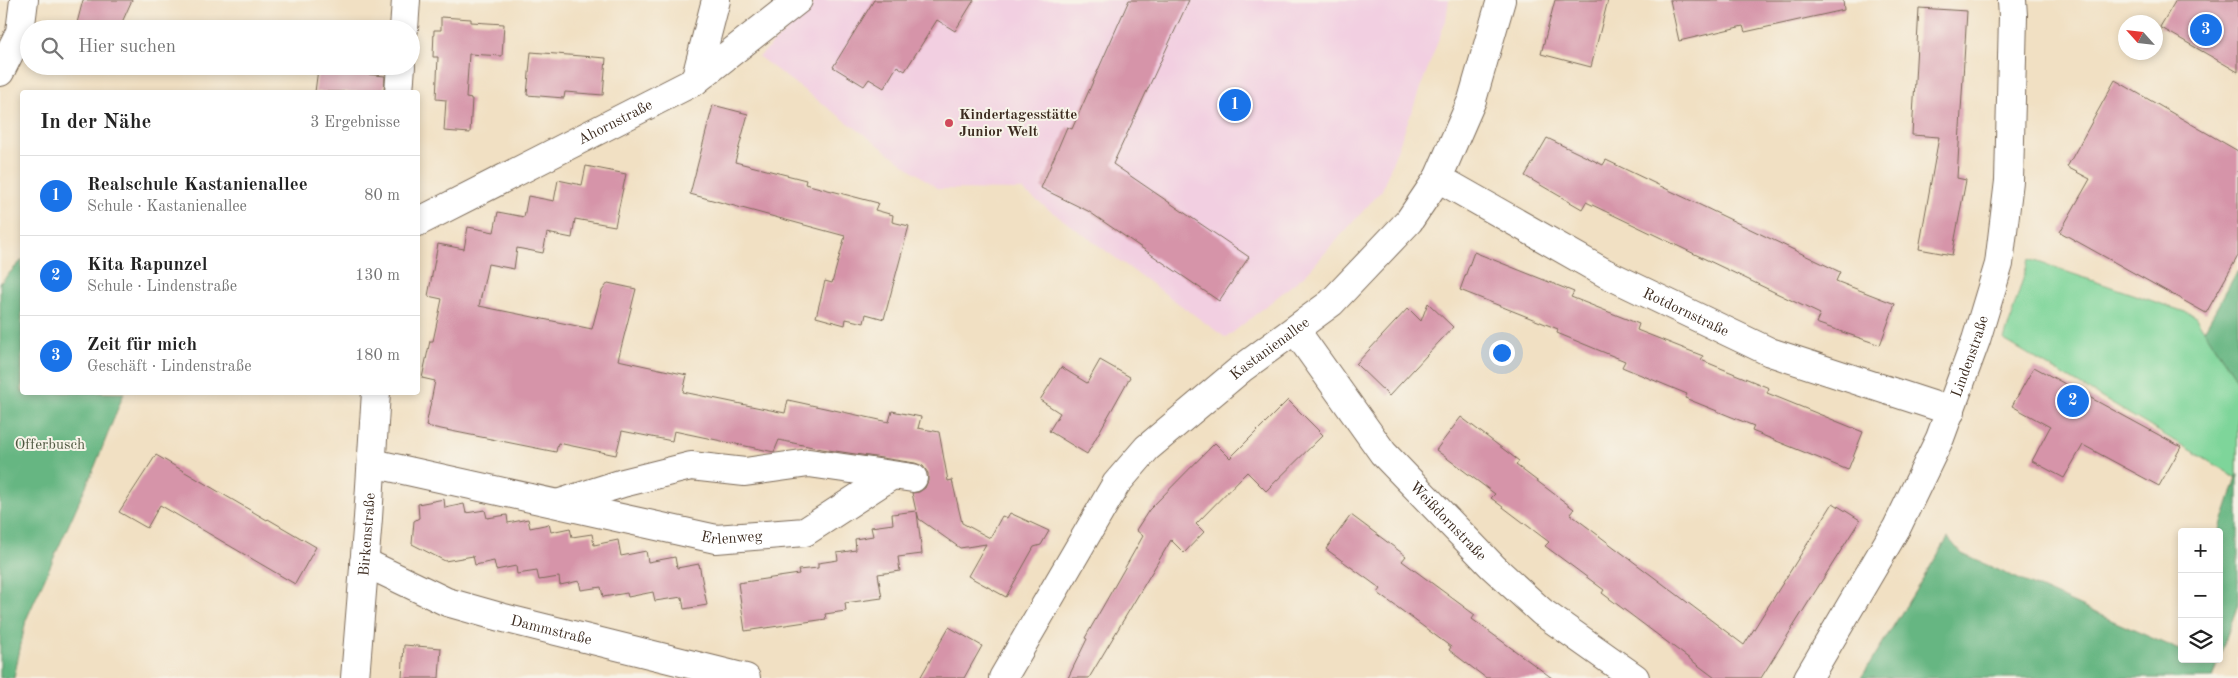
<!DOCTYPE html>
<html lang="de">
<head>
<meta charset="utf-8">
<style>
	body { margin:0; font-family:"Old Standard TT",serif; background:#f2f2f2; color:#222 }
	.controls { position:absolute; right:15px; bottom:15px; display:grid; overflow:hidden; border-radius:5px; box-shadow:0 2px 8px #0003 }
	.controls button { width:45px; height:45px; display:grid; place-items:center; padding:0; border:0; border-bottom:1px solid #e0e0e0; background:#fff; color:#222; font:25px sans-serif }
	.compass { position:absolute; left:2118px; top:15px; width:45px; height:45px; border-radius:50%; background:#fff; box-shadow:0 2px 8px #0003; rotate:297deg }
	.you { position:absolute; left:1501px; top:352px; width:18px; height:18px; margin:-12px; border:4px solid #fff; border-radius:50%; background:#1a73e8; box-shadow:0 0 0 8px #1a73e833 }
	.badge { display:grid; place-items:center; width:32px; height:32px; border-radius:50%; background:#1a73e8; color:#fff; font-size:16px; font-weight:700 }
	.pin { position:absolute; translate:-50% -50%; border:2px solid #fff; box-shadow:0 1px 5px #0006 }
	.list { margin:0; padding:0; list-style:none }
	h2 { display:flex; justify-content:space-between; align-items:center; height:65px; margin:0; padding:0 20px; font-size:21px }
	h2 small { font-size:16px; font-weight:400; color:#767676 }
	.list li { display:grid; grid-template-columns:32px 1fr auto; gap:15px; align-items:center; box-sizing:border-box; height:80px; padding:0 20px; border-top:1px solid #e0e0e0 }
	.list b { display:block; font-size:19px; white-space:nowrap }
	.list p { margin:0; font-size:16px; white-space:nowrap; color:#767676 }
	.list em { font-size:16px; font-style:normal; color:#767676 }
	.icon { flex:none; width:28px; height:28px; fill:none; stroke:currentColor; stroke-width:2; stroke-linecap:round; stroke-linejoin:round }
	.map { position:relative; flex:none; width:2238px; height:678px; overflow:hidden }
	.search { position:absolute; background:#fff; box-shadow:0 2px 8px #0003; left:20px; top:20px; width:400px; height:55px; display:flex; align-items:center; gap:12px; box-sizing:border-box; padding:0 18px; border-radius:28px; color:#767676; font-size:19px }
	.panel { position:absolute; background:#fff; box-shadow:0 2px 8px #0003; left:20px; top:90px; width:400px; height:305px; border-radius:5px }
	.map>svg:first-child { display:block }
	.built { fill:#f2cfe1 }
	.green { fill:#7ed59a; stroke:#5c805c }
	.forest { fill:#66b682; stroke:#507050 }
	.building { fill:#d694a9 }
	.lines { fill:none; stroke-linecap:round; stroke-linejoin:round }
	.minor-casing { stroke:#7b6a58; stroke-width:30 }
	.tertiary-casing { stroke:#7b6a58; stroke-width:30 }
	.minor { stroke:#fff; stroke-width:28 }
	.tertiary { stroke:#fff; stroke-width:28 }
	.poi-dot { fill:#d1495b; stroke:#f7f3e8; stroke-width:2 }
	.labels { text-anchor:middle; stroke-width:4; stroke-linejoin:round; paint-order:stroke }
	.poi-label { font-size:15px; font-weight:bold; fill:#3b2a1e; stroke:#f7f3e8; text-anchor:start }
	.street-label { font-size:15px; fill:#3b2a1e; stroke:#f7f3e8 }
	.park-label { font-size:15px; fill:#4c553d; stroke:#f7f3e8 }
</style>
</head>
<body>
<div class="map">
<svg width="2238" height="678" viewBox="0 0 2238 678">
	<rect width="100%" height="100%" fill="#f7f3e8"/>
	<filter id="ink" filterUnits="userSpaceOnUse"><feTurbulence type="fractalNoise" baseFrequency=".02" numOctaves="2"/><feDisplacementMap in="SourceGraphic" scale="10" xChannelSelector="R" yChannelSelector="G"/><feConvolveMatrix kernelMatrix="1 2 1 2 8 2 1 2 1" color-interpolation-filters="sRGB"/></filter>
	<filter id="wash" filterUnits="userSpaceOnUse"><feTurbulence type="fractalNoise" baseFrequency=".0096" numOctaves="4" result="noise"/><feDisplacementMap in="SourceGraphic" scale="20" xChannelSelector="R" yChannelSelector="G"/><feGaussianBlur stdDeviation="1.12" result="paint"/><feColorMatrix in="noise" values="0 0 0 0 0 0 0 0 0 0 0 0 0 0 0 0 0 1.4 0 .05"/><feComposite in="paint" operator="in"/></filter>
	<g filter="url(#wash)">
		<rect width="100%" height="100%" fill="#f1e0c3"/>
		<path class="built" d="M817 0H1449L1446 20 1382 190 1306 274 1226 338 1022 190 938 189 759 57Z"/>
		<path class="green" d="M2029 259 2194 315 2238 381 2237 478 2004 340Z"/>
		<path class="forest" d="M22 260V392L124 393 95 466 26 620 14 678H0V283Z
			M2238 270V381L2204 330Z
			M2238 474V604L2219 658V532Z
			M1948 538 1962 554 2179 650 2182 644V659H2219L2212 678H1861Z"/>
		<g id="blocks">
			<path class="building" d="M83 0H132L119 29H95L77 23Z
				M874 0H974L955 31 937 20 905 71 897 66 884 88 869 79 864 86 833 67Z
				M1129 0H1189L1113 164 1249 257 1219 301 1088 211 1041 188 1067 127 1072 129Z
				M1555 0H1608L1591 67 1541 54Z
				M1670 0H1843L1844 10 1745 32 1743 26 1679 41Z
				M2176 0H2238V72L2160 27Z
				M1919 8 1967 11 1957 178 1966 180 1952 255 1919 249 1939 137 1912 135Z
				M441 17 471 19V22L504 24 502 56 469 54 466 98 472 99 470 133 444 131 446 100 436 99 438 57H433L434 30H441Z
				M531 52 606 58 603 95 565 92 564 98 527 95Z
				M318 69 385 76 384 92H315Z
				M2115 80 2238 151V256L2206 313 2060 232 2090 179 2067 167Z
				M713 105 748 114 735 162 806 180 805 184 878 203 875 210 893 215 892 222 909 226 884 319 866 314 864 323 846 319 845 325 816 317 825 281 832 283 845 236 690 194Z
				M1547 138 1603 165 1606 160 1840 272 1836 281 1895 304 1880 345 1816 323 1820 314 1586 202 1582 209 1525 176Z
				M586 166 626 174 615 226 575 219 572 238 547 233 543 253 517 248 514 269 488 264 479 306 592 329 602 291 608 283 636 289 618 360 687 375 683 392 785 413 788 400 889 422 892 411 921 417 918 428 939 432 948 481 952 480 962 523 990 538 1002 516 1007 518 1010 513 1049 531 1041 545 1034 547 1006 597 968 576 986 544 960 548 919 519 917 512 922 554 898 557 900 571 878 574 882 598 845 603 846 611 825 614 826 619 745 631 738 583 799 574 798 570 818 568V563L838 560 837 553 856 550 855 539 873 536 871 527 893 524 892 514 916 511 912 493 919 492 925 488 928 481V473L923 466 915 463 822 449 779 440 774 452 674 431 672 441 622 431 616 455 558 443 556 452 426 426 435 381 422 378 430 341H433L442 299 428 296 438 244 464 249 468 227 494 232 498 212 524 217 528 196 554 201 558 180 582 185Z
				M1474 252 1574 292 1571 297 1639 324 1637 330 1703 356 1701 360 1769 388 1767 393 1863 432 1848 470 1752 431 1754 426 1685 398 1687 394 1622 367 1625 361 1557 333 1558 329 1460 290Z
				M1428 303 1453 327 1389 396 1356 364 1408 308 1421 321Z
				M1100 360 1130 377 1087 454 1049 431 1060 413 1040 400 1061 367 1087 383Z
				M2034 367 2181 447 2159 486 2083 445 2064 478 2032 461 2050 427 2012 406Z
				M1288 400 1323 435 1266 491 1247 472 1196 524 1204 532 1184 553 1171 540 1089 678H1068L1087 639 1085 638 1143 536 1136 530 1149 510 1215 443 1230 458Z
				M1461 417 1519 461 1516 465 1574 509 1570 514 1744 645 1833 503 1860 520 1761 678H1715L1602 593 1604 590 1545 546 1549 542 1491 498 1495 494 1436 450Z
				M156 455 267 520 268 519 316 547 295 584 160 505 147 528 119 512Z
				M444 499 445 508 464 504 466 513 485 510 487 518 507 515 508 523 528 519 530 528 549 524 551 532 570 528 572 537 592 534 594 545 618 540 621 556 646 551 648 562 675 557 677 568 699 564 707 605 684 609 682 597 655 601 653 592 628 597 627 593 603 597 601 587 581 590 579 581 560 585 559 577 539 580 537 571 517 574 516 566 496 570 494 561 475 565 473 556 445 561 412 544 414 521 419 518 418 504Z
				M1351 515 1406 556 1402 561 1475 615 1472 619 1552 678H1486L1449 650 1451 647 1378 593 1381 589 1326 549Z
				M949 627 982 646 964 678H920Z
				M404 645 441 648 439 678H402Z"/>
		</g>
	</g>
	<g filter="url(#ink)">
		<use href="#blocks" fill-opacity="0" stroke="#7b6a58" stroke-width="1"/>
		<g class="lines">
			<g class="minor-casing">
				<g id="minor">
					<path d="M0 72 20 32 24 0"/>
					<path d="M695 81 716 0"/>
					<path id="s1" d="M1438 178 1605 273 1770 352 1951 411"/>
					<path id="s2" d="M418 222 695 81 798 0"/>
					<path id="s3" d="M1296 331 1383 453 1493 567 1542 612 1635 678"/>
					<path id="s4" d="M372 463 716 539 805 532 891 476"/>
					<path d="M560 503 623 483 691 466 745 472 809 463 913 478"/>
					<path id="s5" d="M364 562 447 602 500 617 746 678"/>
					<path id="s6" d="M1003 678 1116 484 1147 448 1241 369 1331 303 1409 221 1438 178 1472 100 1501 0"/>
					<path id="s7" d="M1808 678 1897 527 1940 438 1976 340 1999 264 2009 181 2013 16 2012 0"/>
				</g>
			</g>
			<g class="tertiary-casing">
				<g id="tertiary">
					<path d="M404 29 406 0"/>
					<path d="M399 92 401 66"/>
					<path id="s8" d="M355 678 368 518 376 392"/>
				</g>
			</g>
			<use href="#minor" class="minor"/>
			<use href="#tertiary" class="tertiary"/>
		</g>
	</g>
	<circle class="poi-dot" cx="949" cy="123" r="5"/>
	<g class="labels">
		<g class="poi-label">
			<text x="959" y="119">Kindertagesstätte<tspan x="959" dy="17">Junior Welt</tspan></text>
		</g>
		<g class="street-label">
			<text dy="5" stroke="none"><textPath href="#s2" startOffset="221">Ahornstraße</textPath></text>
			<text dy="5" stroke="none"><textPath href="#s1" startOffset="282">Rotdornstraße</textPath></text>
			<text dy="5" stroke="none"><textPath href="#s6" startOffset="430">Kastanienallee</textPath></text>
			<text dy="5" stroke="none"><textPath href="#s7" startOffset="361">Lindenstraße</textPath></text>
			<text dy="5" stroke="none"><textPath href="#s3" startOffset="244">Weißdornstraße</textPath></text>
			<text dy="5" stroke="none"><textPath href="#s4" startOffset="368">Erlenweg</textPath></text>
			<text dy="5" stroke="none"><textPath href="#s8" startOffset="144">Birkenstraße</textPath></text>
			<text dy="5" stroke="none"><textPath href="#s5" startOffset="200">Dammstraße</textPath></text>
		</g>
		<g class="park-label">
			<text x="50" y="449">Offerbusch</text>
		</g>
	</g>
</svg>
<div class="controls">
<button>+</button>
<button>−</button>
<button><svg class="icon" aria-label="layers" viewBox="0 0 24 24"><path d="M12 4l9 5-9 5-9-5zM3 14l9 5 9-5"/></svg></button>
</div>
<svg class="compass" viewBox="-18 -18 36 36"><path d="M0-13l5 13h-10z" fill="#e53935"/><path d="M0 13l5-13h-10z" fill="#767676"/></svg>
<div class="you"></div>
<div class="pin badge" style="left:1235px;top:105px">1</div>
<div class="pin badge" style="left:2073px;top:401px">2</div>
<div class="pin badge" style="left:2206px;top:30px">3</div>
<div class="search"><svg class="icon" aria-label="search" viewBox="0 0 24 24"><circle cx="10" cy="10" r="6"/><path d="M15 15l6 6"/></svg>Hier suchen</div>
<section class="panel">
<h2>In der Nähe<small>3 Ergebnisse</small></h2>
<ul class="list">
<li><span class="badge">1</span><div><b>Realschule Kastanienallee</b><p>Schule · Kastanienallee</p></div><em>80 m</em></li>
<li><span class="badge">2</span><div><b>Kita Rapunzel</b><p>Schule · Lindenstraße</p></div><em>130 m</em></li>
<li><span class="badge">3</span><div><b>Zeit für mich</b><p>Geschäft · Lindenstraße</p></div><em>180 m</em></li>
</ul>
</section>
</div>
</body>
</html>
